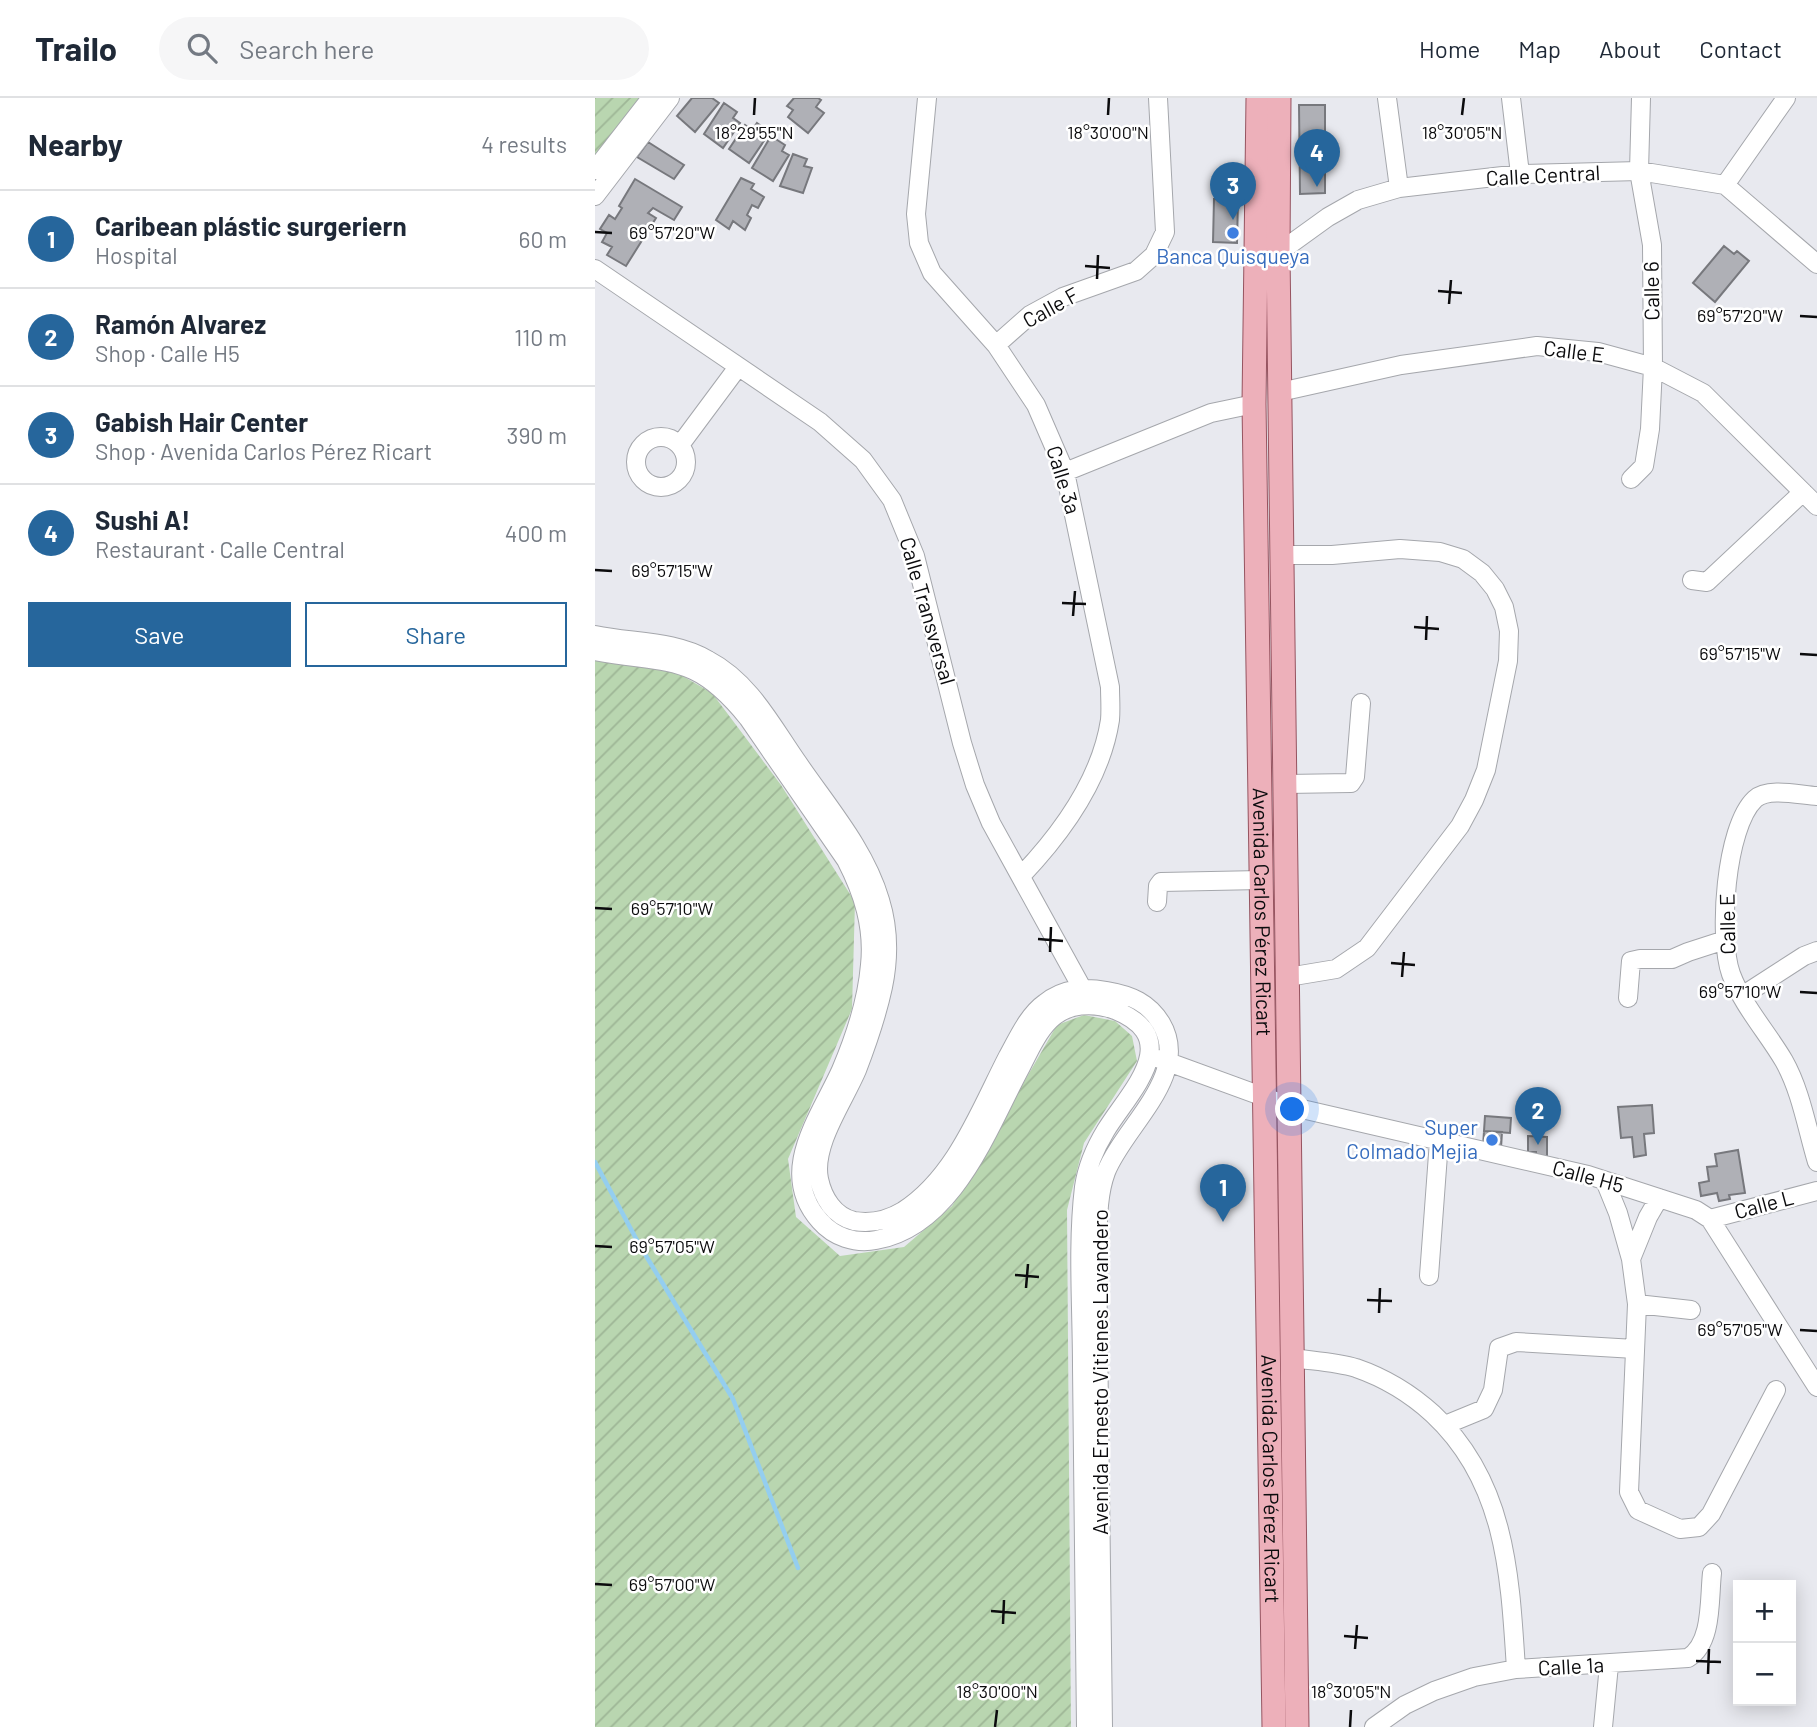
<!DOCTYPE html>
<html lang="en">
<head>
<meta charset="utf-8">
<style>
	body { margin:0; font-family:Barlow,sans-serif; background:#f6f6f7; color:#1f2937 }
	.controls { position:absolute; right:21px; bottom:21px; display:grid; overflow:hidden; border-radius:0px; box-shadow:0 4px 18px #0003 }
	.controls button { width:63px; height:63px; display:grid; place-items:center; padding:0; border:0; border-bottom:2px solid #e0e1e3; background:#fff; color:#1f2937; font:35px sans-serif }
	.you { position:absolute; left:698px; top:1012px; width:24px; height:24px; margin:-18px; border:5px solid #fff; border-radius:50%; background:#1a73e8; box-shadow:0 0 0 10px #1a73e833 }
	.badge { display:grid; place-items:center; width:46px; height:46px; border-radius:50%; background:#26669c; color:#fff; font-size:23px; font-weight:700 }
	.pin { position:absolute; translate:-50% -58px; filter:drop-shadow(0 2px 4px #0008) }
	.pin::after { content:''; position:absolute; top:37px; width:24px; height:21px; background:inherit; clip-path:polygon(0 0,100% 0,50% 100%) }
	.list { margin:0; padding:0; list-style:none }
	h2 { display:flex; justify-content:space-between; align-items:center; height:91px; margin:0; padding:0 28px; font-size:30px }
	h2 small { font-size:23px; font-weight:400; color:#747a83 }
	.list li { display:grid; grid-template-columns:46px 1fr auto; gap:21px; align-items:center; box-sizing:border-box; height:98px; padding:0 28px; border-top:2px solid #e0e1e3 }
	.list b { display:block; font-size:26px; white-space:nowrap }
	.list p { margin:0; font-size:23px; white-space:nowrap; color:#747a83 }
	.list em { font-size:23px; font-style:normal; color:#747a83 }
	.actions { display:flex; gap:14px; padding:21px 28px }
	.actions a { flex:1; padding:16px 0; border:2px solid #26669c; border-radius:0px; text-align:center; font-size:24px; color:#26669c }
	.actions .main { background:#26669c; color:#fff }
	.icon { flex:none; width:38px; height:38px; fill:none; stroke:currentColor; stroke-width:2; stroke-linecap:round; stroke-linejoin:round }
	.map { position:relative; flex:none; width:1222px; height:1629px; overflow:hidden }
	header { display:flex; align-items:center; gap:42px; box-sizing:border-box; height:98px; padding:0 35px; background:#fff; border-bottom:2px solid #e0e1e3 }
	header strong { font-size:33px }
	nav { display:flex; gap:38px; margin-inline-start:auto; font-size:24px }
	.search { width:490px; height:63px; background:#f6f6f7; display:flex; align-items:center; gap:18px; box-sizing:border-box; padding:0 24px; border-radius:38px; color:#747a83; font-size:26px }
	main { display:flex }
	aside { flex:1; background:#fff }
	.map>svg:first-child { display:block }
	.garden { fill:url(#garden-furrows) }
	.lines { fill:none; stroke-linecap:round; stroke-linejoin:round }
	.stream { stroke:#94ceef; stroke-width:4.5 }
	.building { fill:#afb0b6; stroke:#77787d; stroke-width:2 }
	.minor-casing { stroke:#a5a7ac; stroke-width:20 }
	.major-casing { stroke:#965460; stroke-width:25 }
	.minor { stroke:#fff; stroke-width:18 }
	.major { stroke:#edb0ba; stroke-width:23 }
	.ticks { fill:none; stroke:#0b0b0d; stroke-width:2.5 }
	.shop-dot { fill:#3f7fe0; stroke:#fff; stroke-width:2.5 }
	.labels { text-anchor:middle; stroke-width:5; stroke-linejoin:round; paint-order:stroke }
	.street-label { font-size:21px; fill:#0b0b0d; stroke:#fff }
	.shop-label { font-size:21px; fill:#366cbe; stroke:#fff }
	.ticks-label { font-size:18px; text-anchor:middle; fill:#0b0b0d; stroke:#fff; stroke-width:5; stroke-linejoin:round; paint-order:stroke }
</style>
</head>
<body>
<header>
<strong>Trailo</strong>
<div class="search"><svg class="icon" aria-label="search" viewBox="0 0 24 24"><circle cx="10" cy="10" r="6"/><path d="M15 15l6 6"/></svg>Search here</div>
<nav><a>Home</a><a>Map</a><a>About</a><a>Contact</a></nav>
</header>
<main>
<aside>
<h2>Nearby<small>4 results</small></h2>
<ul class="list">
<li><span class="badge">1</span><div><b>Caribean plástic surgeriern</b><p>Hospital</p></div><em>60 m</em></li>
<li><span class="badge">2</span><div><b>Ramón Alvarez</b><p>Shop · Calle H5</p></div><em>110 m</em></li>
<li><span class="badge">3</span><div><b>Gabish Hair Center</b><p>Shop · Avenida Carlos Pérez Ricart</p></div><em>390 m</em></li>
<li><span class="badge">4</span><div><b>Sushi A!</b><p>Restaurant · Calle Central</p></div><em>400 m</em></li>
</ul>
<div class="actions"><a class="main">Save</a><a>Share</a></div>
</aside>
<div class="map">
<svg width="1222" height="1629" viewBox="0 0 1222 1629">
	<defs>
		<pattern id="garden-furrows" width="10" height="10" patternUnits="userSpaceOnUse" patternTransform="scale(1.75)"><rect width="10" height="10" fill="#b9d6b0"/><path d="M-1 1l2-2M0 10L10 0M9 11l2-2" fill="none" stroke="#9eb696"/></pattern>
	</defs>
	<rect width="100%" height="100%" fill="#e8e9ef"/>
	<path class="garden" d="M0 0H46L0 58Z
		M0 559 79 573 117 595 186 687 260 804 257 911 193 1061 201 1119 245 1158 309 1149 357 1108 462 927 489 917 520 923 537 938 542 963 489 1045 472 1112 476 1629H0Z"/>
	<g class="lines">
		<path class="stream" d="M0 1064 45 1148 138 1301 203 1470"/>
	</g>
	<path class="building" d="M97 0H117L124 5 100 34 82 18Z
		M199 0H223L226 2 221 9 229 15 213 35 193 19 198 12 192 8Z
		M129 5 142 14 138 20 145 25 128 50 109 36Z
		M704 7H730V95L705 96Z
		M162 25 175 34 154 65 134 51 150 27 157 32Z
		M176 38 190 47 187 53 194 57 178 83 157 70Z
		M53 44 89 67 79 81 42 59Z
		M198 56 212 61 209 68 217 70 208 95 185 88Z
		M146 80 159 86 156 91 169 99 163 110 157 107 152 117 156 120 150 132 138 123 134 131 121 122Z
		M40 81 87 109 79 122 58 110 53 115 61 120 31 168 12 157 17 149 7 144 12 135 5 131 14 117 20 121 27 110 24 108Z
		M619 101 643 102 642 145 618 144Z
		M1129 148 1139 156 1142 153 1154 163 1120 204 1098 185Z
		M1057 1007 1059 1035 1049 1036 1051 1057 1039 1059 1037 1039 1026 1040 1023 1009Z
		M890 1018 916 1020 915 1035 889 1033Z
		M889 1033 907 1034 906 1050 888 1049Z
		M933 1038 952 1039V1061H941V1054H933Z
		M1143 1052 1150 1095 1134 1097 1135 1101 1124 1103 1122 1095 1106 1098 1104 1085 1114 1083 1112 1069 1122 1068 1120 1056Z"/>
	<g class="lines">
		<g class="minor-casing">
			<path id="minor" d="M332 0 321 116 324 145 337 175 401 247 441 307 470 374 515 589C515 599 516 611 515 622 506 681 467 735 426 778
				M792 0 804 90
				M916 0 925 76
				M0 72 56 0
				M1130 87 1191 0
				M0 98 75 0
				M675 155H683L733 119 763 102 804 90 925 76 1044 73 1130 87 1222 166
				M0 171 225 324 268 362 297 402 320 458 367 645 380 687 396 725 487 890
				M401 247 435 217 468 199 541 173 559 157 570 134 563 0
				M685 294 806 267 942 248 1003 254 1058 269 1108 295 1222 408
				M41 364a25 25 0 1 1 50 0a25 25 0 1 1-50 0Z
				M85 347 143 269
				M470 374 616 315 659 306
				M1036 381 1049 368 1055 331 1058 269 1057 147 1044 73 1046 0
				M687 457H737L805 451 845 454 868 461 887 475 900 491 909 509 914 533 913 563 891 672 879 702 865 728 772 850 741 871 693 879
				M1097 482 1112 484 1208 394
				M0 537C38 545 79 542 113 562 155 584 177 628 203 665 233 709 270 751 285 802 294 831 294 860 288 889 282 917 272 946 262 972 249 1003 217 1047 224 1081 228 1100 239 1118 259 1123 277 1126 293 1122 308 1113 361 1079 385 1012 413 958 423 940 433 917 450 905 469 890 489 889 512 893 536 897 554 905 566 925 597 977 529 1028 511 1074 502 1098 503 1128 502 1153L508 1629
				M0 553C74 567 100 554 153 620L251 762C268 795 279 829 275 867 272 903 260 939 246 972 225 1019 181 1074 225 1123 239 1139 260 1146 281 1142 359 1128 393 1030 426 969 434 953 442 935 455 922 472 905 498 904 520 912 591 941 535 993 511 1032 500 1050 492 1068 489 1089 482 1148 487 1210 487 1269 488 1389 489 1509 491 1629
				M691 686 756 685 760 679 766 605
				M1222 698C1205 697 1173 689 1160 701 1130 729 1123 840 1136 876 1148 908 1172 934 1189 963 1206 993 1212 1031 1222 1064
				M562 804 563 788 566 784 666 782
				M1147 898 1209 858 1222 853
				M1033 900 1036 863 1045 861H1077L1093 854 1130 842
				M565 961 694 1008 993 1077 1101 1112 1115 1121 1222 1289
				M1010 1083 1023 1115 1036 1161 1042 1206 1034 1394 1043 1412 1085 1431 1104 1429 1116 1416 1181 1292
				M1115 1121 1222 1093
				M1036 1161 1053 1119 1064 1100
				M834 1178 844 1043
				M1042 1206 1096 1212
				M698 1260C718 1263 741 1264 761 1270 790 1280 815 1295 838 1316 911 1384 915 1477 921 1571
				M850 1327 889 1311 898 1292 904 1250 921 1244 1040 1251
				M779 1629 810 1607 839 1593 879 1579 921 1571 1093 1560C1118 1545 1114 1501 1117 1475
				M1008 1629 1014 1567"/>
		</g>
		<g class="major-casing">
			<g id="major">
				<path id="s1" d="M663 0 659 306 679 1629"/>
				<path d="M684 0 683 155 702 1629"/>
			</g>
		</g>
		<use href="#minor" class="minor"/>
		<use href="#major" class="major"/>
	</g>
	<path class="ticks" d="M159 17 160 0M513 17 514 0M867 17 869 0M0 134 17 135M490 168 515 170M502 181 503 157M843 193 867 195M854 206 856 182M1205 218 1222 219M0 472 17 473M467 505 491 506M478 518 480 493M819 529 844 531M831 542 832 518M1205 556 1222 557M0 810 17 811M443 841 468 843M455 854 456 829M796 865 820 867M807 879 809 854M1205 894 1222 895M0 1148 17 1149M420 1177 444 1179M431 1190 433 1166M772 1202 797 1203M784 1215 785 1190M1205 1232 1222 1233M0 1486 17 1487M396 1513 421 1515M408 1526 409 1502M749 1538 773 1540M760 1551 762 1527M1101 1563 1126 1564M1113 1576 1114 1551M400 1629 402 1612M755 1629 756 1612"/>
	<g class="shop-dot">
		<circle cx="638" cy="135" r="7"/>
		<circle cx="897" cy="1042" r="7"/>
	</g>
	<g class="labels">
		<g class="street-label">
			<text transform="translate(948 78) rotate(-3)" y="7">Calle Central</text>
			<text transform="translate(1057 193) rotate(-91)" y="7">Calle 6</text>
			<text transform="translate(456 210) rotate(-29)" y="7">Calle F</text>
			<text transform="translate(979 254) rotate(7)" y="7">Calle E</text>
			<text transform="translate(468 382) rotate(73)" y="7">Calle 3a</text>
			<text transform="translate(332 513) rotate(74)" y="7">Calle Transversal</text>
			<text dy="7" stroke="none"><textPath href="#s1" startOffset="814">Avenida Carlos Pérez Ricart</textPath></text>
			<text transform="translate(1133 826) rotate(-91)" y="7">Calle E</text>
			<text transform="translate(993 1079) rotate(15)" y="7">Calle H5</text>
			<text transform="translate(1169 1107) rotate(-15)" y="7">Calle L</text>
			<text transform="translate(506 1274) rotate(-90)" y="7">Avenida Ernesto Vitienes Lavandero</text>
			<text dy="7" stroke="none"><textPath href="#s1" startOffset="1381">Avenida Carlos Pérez Ricart</textPath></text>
			<text transform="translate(976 1569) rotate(-3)" y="7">Calle 1a</text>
		</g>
		<g class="shop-label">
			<text x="638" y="166">Banca Quisqueya</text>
			<text x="883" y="1037" text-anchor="end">Super<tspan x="883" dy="24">Colmado Mejia</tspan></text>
		</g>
	</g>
	<g class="ticks-label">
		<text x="159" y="41">18°29'55"N</text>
		<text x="513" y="41">18°30'00"N</text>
		<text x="867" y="41">18°30'05"N</text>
		<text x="77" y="141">69°57'20"W</text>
		<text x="1145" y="224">69°57'20"W</text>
		<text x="77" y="479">69°57'15"W</text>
		<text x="1145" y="562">69°57'15"W</text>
		<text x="77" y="817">69°57'10"W</text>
		<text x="1145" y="900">69°57'10"W</text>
		<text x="77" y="1155">69°57'05"W</text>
		<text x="1145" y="1238">69°57'05"W</text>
		<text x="77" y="1493">69°57'00"W</text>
		<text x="402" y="1600">18°30'00"N</text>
		<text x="756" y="1600">18°30'05"N</text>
	</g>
</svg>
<div class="controls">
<button>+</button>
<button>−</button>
</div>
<div class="you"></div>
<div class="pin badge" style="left:628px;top:1124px">1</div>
<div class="pin badge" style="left:943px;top:1047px">2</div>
<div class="pin badge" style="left:638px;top:122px">3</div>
<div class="pin badge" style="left:722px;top:89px">4</div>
</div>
</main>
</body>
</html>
